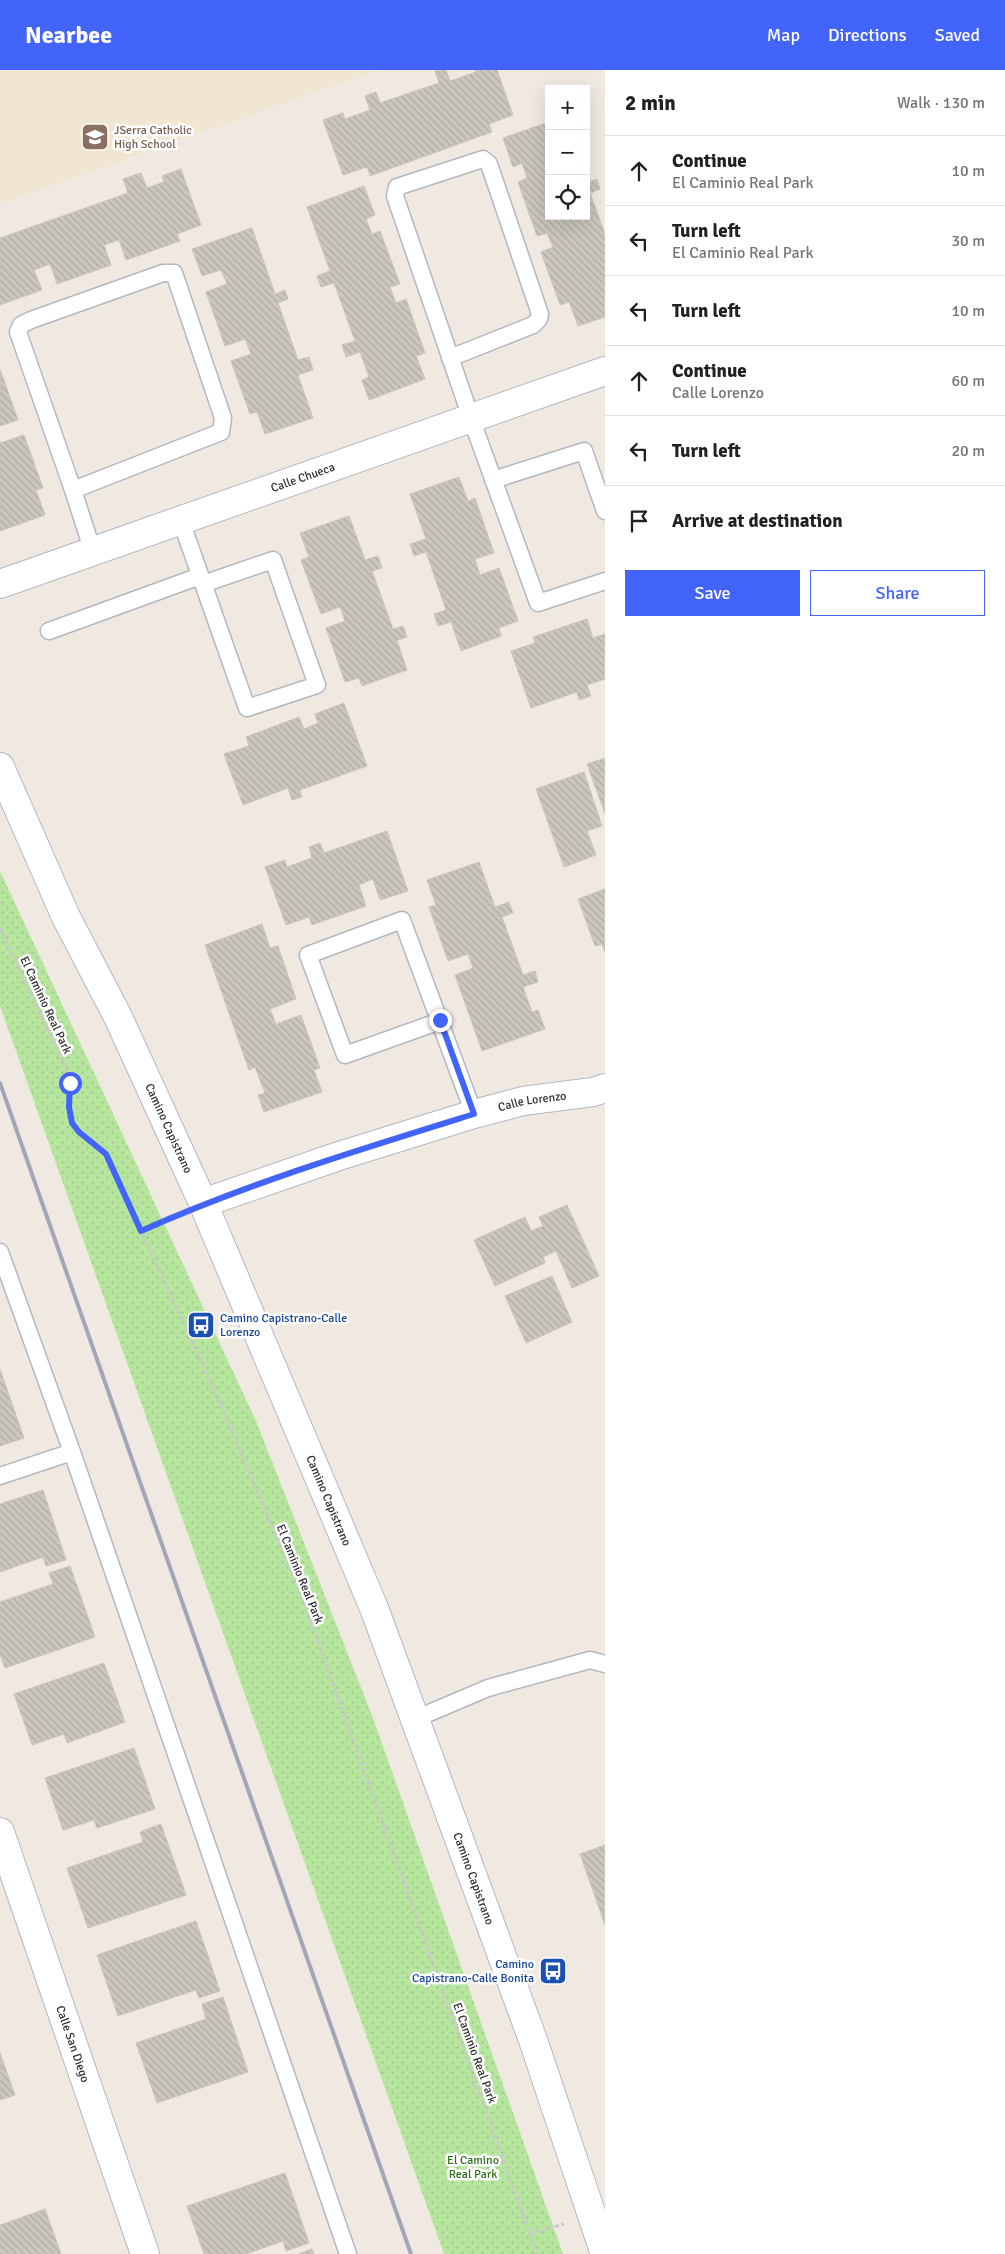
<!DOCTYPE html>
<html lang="en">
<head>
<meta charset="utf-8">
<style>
	body { margin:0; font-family:Signika,sans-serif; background:#f2f2f2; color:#202124 }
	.controls { position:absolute; right:15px; top:15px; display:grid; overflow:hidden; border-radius:0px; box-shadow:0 5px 20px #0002 }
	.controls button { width:45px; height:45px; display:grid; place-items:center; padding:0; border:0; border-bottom:1px solid #e0e0e0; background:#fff; color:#202124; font:25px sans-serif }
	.stop { position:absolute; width:15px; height:15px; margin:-11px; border:4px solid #4264fb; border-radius:50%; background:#fff }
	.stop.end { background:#4264fb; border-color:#fff; box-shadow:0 1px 5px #0008 }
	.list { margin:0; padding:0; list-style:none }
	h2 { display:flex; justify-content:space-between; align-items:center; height:65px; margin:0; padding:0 20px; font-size:21px }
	h2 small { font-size:16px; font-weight:400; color:#757577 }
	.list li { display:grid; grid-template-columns:32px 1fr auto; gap:15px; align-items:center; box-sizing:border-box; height:70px; padding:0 20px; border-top:1px solid #e0e0e0 }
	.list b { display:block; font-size:19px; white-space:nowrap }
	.list p { margin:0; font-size:16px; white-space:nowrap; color:#757577 }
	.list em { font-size:16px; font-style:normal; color:#757577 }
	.actions { display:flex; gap:10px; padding:15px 20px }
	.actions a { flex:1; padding:11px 0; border:1px solid #4264fb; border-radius:0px; text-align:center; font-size:18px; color:#4264fb }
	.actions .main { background:#4264fb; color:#fff }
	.icon { flex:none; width:28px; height:28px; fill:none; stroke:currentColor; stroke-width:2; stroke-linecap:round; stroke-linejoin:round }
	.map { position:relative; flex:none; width:605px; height:2184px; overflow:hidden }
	header { display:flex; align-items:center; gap:30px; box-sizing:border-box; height:70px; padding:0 25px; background:#4264fb; color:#fff }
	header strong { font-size:24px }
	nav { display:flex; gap:28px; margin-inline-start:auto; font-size:18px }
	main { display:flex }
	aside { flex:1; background:#fff }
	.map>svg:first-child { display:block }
	.education { fill:#f0e6d1 }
	.park { fill:url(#park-dots) }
	.building { fill:url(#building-back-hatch); stroke:#cbc5ba }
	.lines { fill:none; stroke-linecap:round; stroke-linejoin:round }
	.lane-casing { stroke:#b4b7c1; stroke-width:19 }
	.street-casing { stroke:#b4b7c1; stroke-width:30 }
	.secondary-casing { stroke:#b4b7c1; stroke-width:30 }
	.path { stroke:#c9c9c9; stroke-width:3; stroke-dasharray:4 2.5; stroke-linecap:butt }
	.lane { stroke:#fff; stroke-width:16 }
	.street { stroke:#fff; stroke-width:28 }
	.secondary { stroke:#fff; stroke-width:28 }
	.rail { stroke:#a3a6b8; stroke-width:4 }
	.route { stroke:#4264fb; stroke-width:6 }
	.labels { text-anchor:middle; stroke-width:5; stroke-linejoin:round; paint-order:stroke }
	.education-label { font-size:12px; fill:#785e54; stroke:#fff; text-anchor:start }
	.street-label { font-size:12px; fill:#2e2e2e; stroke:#fff }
	.transit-label { font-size:12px; fill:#164399; stroke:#fff; text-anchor:start }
	.park-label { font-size:12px; fill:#2c6e1b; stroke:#fff }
</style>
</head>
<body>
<header>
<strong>Nearbee</strong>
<nav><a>Map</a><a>Directions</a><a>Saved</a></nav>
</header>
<main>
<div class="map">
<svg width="605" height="2184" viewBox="0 0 605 2184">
	<defs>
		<pattern id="park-dots" width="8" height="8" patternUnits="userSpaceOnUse" patternTransform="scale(1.25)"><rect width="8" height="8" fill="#b6e59e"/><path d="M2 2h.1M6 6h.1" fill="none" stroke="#9dc588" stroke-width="1.8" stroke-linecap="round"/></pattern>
		<pattern id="building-back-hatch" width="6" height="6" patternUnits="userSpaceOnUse" patternTransform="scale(1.25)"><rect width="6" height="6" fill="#cbc7bf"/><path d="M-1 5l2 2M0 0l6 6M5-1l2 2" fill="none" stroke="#afaba4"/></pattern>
	</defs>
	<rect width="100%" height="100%" fill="#efe9e1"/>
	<path class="education" d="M0 0H378L0 134Z"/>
	<path class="park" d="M0 801 256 1351 373 1648 563 2184H444L0 936Z"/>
	<path class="building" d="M446 0 450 11 476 2 475 0H497L513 45 489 54 492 62 370 106 367 97 343 105 323 50 343 43 345 49 370 40 365 26 376 22 380 33 439 13 435 1Z
		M549 52V146H586V113L597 109 600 119 590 123 605 164V247L578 256 569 232 560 235 541 182 553 177 547 163 537 166 518 112 527 108 522 93 513 97 503 68Z
		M181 99 201 155 177 164 180 171 126 190 119 170 104 175 111 195 57 214 50 194 34 200 42 220 0 235V168L128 123 123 109 141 103 147 118 164 112 162 106Z
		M364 116 375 145 366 149 372 164 380 161 400 214 390 217 396 233 406 229 425 283 416 286 425 309 369 330 362 310 369 307 360 282 346 287 342 275 355 271 334 213 321 217 317 206 330 201 307 137Z
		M252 158 275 224 285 220 288 229 278 233 298 290 309 287 313 300 298 305 313 348 265 364 257 342 250 344 231 291 251 284 245 269 225 276 206 222 227 214 221 200 202 206 192 179Z
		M0 299 18 350 0 356Z
		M24 365 43 418 36 420 45 445 0 461V373Z
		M459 407 468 431 475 428 494 483 475 489 480 505 499 498 518 551 499 558 501 566 461 581 451 552 438 556 434 544 446 540 426 482 414 486 410 474 426 469 410 424Z
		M349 446 365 490 378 486 382 498 372 501 393 559 403 556 407 567 397 570 407 600 362 616 359 608 345 612 326 558 345 551 340 537 321 544 301 490 309 487 300 463Z
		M587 549 593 568 605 564V609L587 615 591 626 579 630 577 622 531 638 511 581 535 573 533 567Z
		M344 633 367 696 300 720 302 727 292 730 288 718 243 735 224 684 249 676 246 667 299 647 304 659 318 653 315 644Z
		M605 688V744L587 694Z
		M584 702 602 756 587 761 596 785 564 797 536 719Z
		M387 761 408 821 380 830 373 809 359 815 366 836 312 855 309 847 286 855 265 797 285 790 287 797 312 788 309 777 320 773 324 783Z
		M479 792 495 837 509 832 513 843 502 847 523 905 535 901 538 912 523 917 532 942 538 940 545 959 482 981 455 905 473 898 468 884 448 891 429 837 436 835 427 810Z
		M605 819V882L602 874 595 876 578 829Z
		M262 854 270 878 278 876 296 929 270 939 276 954 301 945 320 998 314 1000 322 1022 264 1042 258 1025 265 1023 255 997 249 1000 205 875Z
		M567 1135 599 1206 572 1218 556 1181 543 1187 545 1193 495 1216 474 1170 525 1147 531 1161 543 1156 539 1147Z
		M552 1206 572 1252 526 1273 505 1226Z
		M0 1299 24 1368 0 1376Z
		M43 1420 66 1490 46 1496 43 1487 0 1502V1434Z
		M70 1496 95 1567 5 1598 0 1585V1532L53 1514 49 1503Z
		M104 1593 125 1652 67 1673 64 1664 32 1675 14 1624Z
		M134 1678 155 1739 97 1758 94 1750 63 1760 45 1708Z
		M161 1754 186 1825 88 1858 67 1798 143 1772 140 1762Z
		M605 1775V1855L580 1784Z
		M196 1851 220 1921 199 1928 196 1920 118 1946 97 1885Z
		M223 1927 248 2002 157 2033 136 1973 206 1949 202 1934Z
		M0 1983 15 2025 0 2030Z
		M285 2103 309 2173 286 2181 283 2171 246 2184H204L187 2136Z
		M45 2139 61 2184H0V2155Z
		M312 2179 314 2184H298Z"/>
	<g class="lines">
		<g class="lane-casing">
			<path id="lane" d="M450 288 533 255 539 249 540 244 489 94 483 89 397 117 395 126 471 348 538 533 605 511
				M493 410 584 381 605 441
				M73 420 221 362 223 348 174 203H163L31 250 21 255 18 262 73 420 93 482
				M181 451 247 638 317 615 273 490 203 514
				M49 561 200 506
				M440 951 345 985 308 885 402 850 474 1044
				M0 1182 72 1382 348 2184
				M0 1406 72 1382
				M415 1649 488 1618 590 1590 605 1594"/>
		</g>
		<g class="street-casing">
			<g id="street">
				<path id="s1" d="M0 1762 145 2184"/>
			</g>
		</g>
		<g class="secondary-casing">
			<g id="secondary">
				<path id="s2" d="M0 514 605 301"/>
				<path id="s3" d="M0 697 66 847 118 947 203 1133 374 1538 533 1970 605 2184"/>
				<path id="s4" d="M203 1133 339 1086 474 1044 523 1031 593 1022 605 1018"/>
			</g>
		</g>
		<path class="path" d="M0 858 66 998 70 1013 69 1037 72 1053 79 1062 106 1084 220 1333 302 1527 537 2184
			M141 1161 178 1145
			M530 2164 564 2154"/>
		<use href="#lane" class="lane"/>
		<use href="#street" class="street"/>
		<use href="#secondary" class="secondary"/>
		<path class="rail" d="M0 1013 411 2184"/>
	</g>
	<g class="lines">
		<path class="route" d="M70 1013 69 1037 72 1053 79 1062 106 1084 141 1161C249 1113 361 1079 474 1044L440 950"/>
	</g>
	<defs>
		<g id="school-square" transform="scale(1.4375)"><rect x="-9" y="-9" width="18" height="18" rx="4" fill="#8d6e63" stroke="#fff"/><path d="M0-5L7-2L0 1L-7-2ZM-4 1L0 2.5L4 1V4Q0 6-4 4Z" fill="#fff"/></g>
		<g id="bus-square" transform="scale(1.4375)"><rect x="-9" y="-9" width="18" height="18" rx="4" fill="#1a4fb4" stroke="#fff"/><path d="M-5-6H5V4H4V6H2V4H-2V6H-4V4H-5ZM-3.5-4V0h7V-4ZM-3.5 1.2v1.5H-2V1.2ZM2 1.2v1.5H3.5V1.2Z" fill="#fff"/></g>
	</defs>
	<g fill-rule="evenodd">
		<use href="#school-square" x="95" y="67"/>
		<use href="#bus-square" x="201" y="1255"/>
		<use href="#bus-square" x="553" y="1901"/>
	</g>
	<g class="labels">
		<g class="education-label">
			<text x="114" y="64">JSerra Catholic<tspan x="114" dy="14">High School</tspan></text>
		</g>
		<g class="street-label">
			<text dy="4" stroke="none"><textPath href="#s2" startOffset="321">Calle Chueca</textPath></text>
			<text transform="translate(46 935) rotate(65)" y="4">El Caminio Real Park</text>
			<text dy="4" stroke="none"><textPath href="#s4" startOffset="345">Calle Lorenzo</textPath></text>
			<text dy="4" stroke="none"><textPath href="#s3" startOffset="399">Camino Capistrano</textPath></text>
			<text dy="4" stroke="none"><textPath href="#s3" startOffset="804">Camino Capistrano</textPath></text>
			<text transform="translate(300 1504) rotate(68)" y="4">El Caminio Real Park</text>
			<text dy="4" stroke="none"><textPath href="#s3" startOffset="1209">Camino Capistrano</textPath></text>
			<text dy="4" stroke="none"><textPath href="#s1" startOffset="224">Calle San Diego</textPath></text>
			<text transform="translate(475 1983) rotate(70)" y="4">El Caminio Real Park</text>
		</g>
		<g class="transit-label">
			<text x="220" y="1252">Camino Capistrano-Calle<tspan x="220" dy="14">Lorenzo</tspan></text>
			<text x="534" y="1898" text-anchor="end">Camino<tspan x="534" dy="14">Capistrano-Calle Bonita</tspan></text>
		</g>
		<g class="park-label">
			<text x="473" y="2094">El Camino<tspan x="473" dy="14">Real Park</tspan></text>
		</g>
	</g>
</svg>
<div class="controls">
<button>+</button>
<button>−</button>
<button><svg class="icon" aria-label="locate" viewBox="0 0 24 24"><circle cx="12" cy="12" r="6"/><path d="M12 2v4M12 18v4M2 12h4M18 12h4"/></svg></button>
</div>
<div class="stop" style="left:70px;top:1013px"></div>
<div class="stop end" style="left:440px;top:950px"></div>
</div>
<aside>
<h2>2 min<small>Walk · 130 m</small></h2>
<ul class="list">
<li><svg class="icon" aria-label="ahead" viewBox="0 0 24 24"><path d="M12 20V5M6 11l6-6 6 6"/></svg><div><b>Continue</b><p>El Caminio Real Park</p></div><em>10 m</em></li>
<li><svg class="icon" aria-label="left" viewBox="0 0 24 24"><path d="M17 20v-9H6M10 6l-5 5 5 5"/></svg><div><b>Turn left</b><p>El Caminio Real Park</p></div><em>30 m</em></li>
<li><svg class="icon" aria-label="left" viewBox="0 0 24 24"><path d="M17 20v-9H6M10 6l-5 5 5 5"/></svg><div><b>Turn left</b></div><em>10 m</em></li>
<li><svg class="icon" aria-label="ahead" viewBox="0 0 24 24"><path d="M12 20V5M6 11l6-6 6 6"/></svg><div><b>Continue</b><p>Calle Lorenzo</p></div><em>60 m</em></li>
<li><svg class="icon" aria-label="left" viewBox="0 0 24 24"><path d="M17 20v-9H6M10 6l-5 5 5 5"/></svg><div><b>Turn left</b></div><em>20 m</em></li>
<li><svg class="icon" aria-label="arrive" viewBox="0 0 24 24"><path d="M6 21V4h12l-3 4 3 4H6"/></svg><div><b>Arrive at destination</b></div></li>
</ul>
<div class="actions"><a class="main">Save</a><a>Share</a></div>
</aside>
</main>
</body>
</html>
